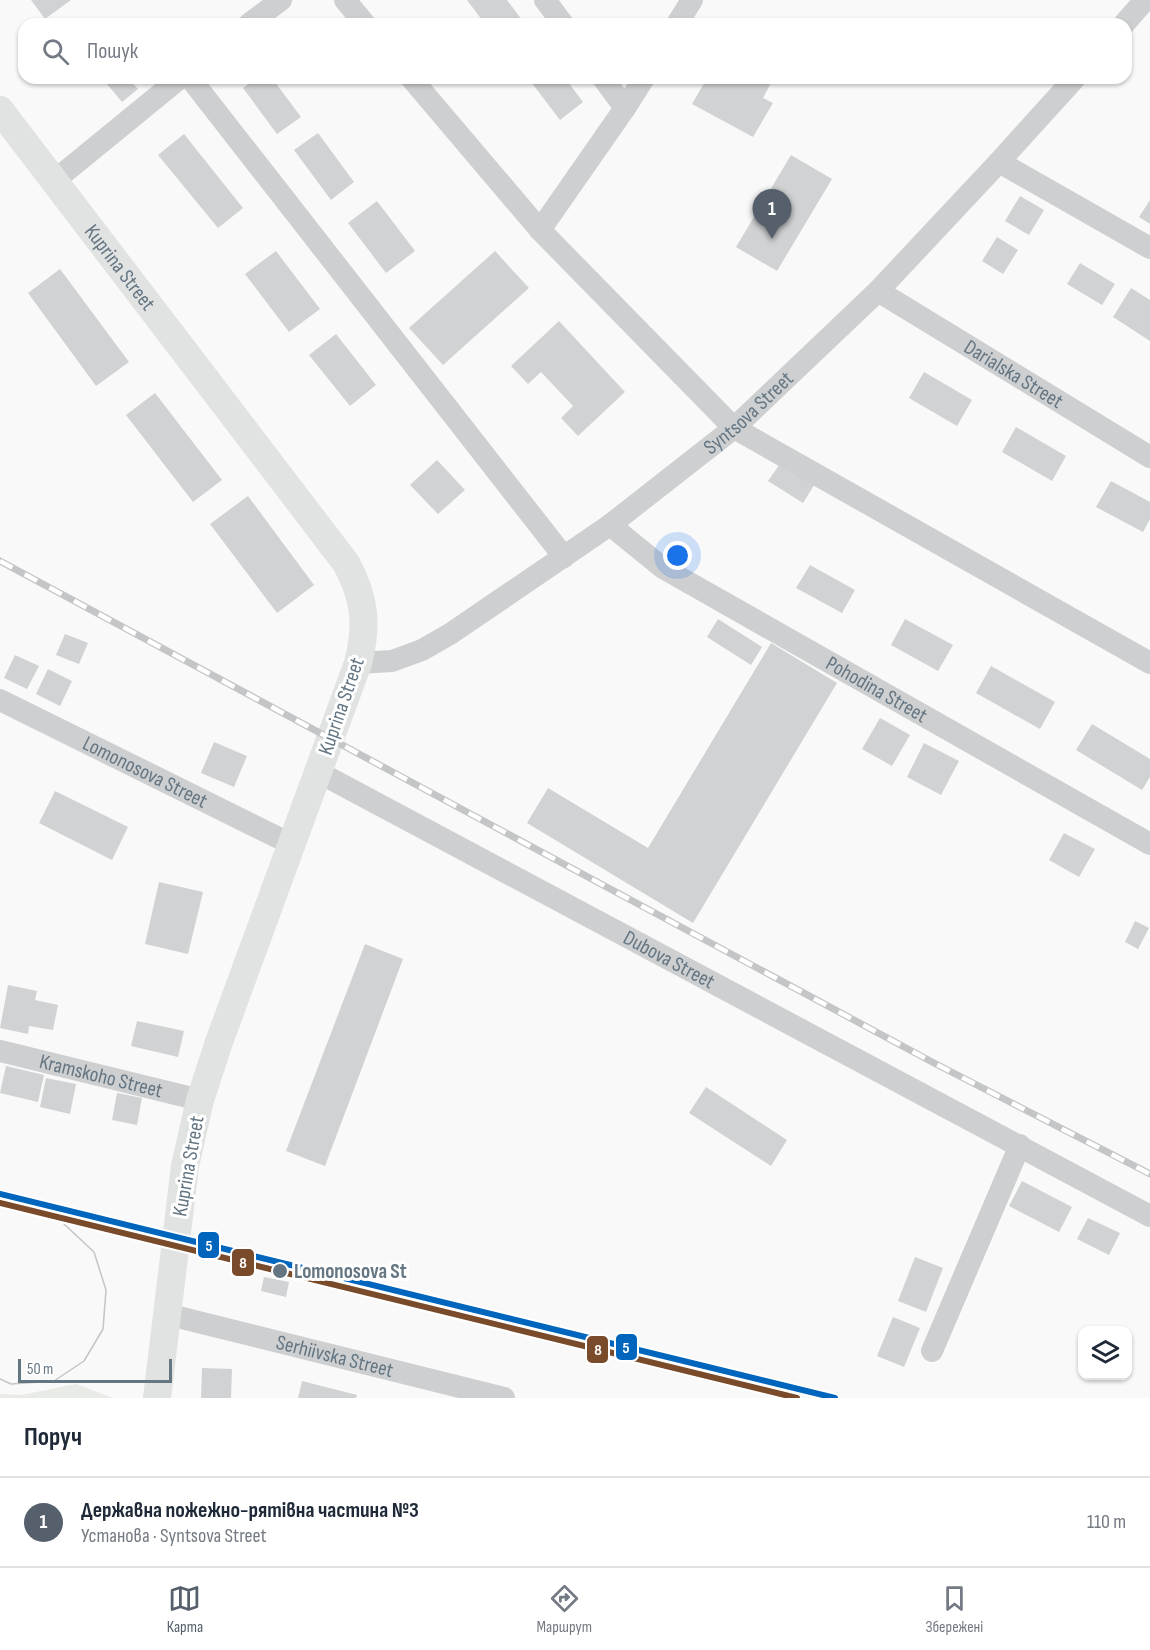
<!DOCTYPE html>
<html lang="uk">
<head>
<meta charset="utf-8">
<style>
	body { margin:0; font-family:"Sofia Sans Condensed",sans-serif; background:#f2f2f3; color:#1f2937 }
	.controls { position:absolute; right:18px; bottom:18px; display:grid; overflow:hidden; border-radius:12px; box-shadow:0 2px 4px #0004 }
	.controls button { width:54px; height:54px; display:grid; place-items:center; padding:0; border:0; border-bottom:2px solid #e0e1e3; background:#fff; color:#1f2937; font:30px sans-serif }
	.scale { position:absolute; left:18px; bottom:15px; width:154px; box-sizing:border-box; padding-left:6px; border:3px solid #657683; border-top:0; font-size:16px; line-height:21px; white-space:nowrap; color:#657683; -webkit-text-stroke:4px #fff; paint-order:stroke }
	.you { position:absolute; left:678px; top:556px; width:21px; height:21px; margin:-15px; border:4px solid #fff; border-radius:50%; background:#1a73e8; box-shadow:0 0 0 9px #1a73e833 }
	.badge { display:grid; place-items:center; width:39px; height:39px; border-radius:50%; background:#56606c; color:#fff; font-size:20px; font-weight:700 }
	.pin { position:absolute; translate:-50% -50px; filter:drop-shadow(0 2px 3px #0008) }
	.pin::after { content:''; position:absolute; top:32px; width:21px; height:18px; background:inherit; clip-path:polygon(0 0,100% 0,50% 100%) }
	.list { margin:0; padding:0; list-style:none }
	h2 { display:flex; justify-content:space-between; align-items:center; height:78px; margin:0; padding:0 24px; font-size:26px }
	h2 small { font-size:20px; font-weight:400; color:#747a83 }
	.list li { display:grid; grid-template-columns:39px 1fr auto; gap:18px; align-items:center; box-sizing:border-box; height:90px; padding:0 24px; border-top:2px solid #e0e1e3 }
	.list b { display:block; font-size:22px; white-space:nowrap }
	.list p { margin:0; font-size:20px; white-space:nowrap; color:#747a83 }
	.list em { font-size:20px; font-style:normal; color:#747a83 }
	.icon { flex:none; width:33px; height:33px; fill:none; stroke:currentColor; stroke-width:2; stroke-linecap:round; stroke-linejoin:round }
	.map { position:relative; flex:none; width:1150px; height:1398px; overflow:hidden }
	.search { position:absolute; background:#fff; box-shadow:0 2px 4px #0004; left:18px; right:18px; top:18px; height:66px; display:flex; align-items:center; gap:15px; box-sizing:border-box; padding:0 21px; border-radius:18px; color:#747a83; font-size:22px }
	.sheet { height:168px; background:#fff }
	nav { display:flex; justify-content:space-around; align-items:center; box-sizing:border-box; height:84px; border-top:2px solid #e0e1e3; background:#fff; font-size:16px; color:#747a83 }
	nav a { display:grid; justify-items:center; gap:3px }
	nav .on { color:#56606c }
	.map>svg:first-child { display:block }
	.green { fill:#e8ebe6 }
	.building { fill:#d0d2d3 }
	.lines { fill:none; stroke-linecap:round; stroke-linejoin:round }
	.minor { stroke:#cecfd0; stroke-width:22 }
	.major { stroke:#e1e2e2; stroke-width:28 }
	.tram { stroke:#c3c5c6; stroke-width:1.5 }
	.rail-casing { stroke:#c3c5c6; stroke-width:7 }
	.rail { stroke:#fff; stroke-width:4.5; stroke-dasharray:14; stroke-linecap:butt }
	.tram-1-casing { stroke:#fff; stroke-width:10 }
	.tram-2-casing { stroke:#fff; stroke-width:10 }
	.tram-1 { stroke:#0065bd; stroke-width:6 }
	.tram-2 { stroke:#7a4b2a; stroke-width:6 }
	.stop-dot { fill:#657683; stroke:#fff; stroke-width:2 }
	.labels { text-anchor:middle; stroke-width:6; stroke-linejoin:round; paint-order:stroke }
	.street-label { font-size:21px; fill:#657683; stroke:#fff }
	.stop-label { font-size:21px; font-weight:bold; fill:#657683; stroke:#fff; text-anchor:start }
	.line-badge { stroke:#fff; stroke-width:2 }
	.badge-label { font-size:16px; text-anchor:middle; font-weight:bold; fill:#fff }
</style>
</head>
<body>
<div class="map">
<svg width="1150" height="1398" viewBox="0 0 1150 1398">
	<rect width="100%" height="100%" fill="#f9f9f9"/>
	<path class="green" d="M76 1384 113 1398H0V1394L21 1395Z"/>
	<path class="building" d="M31 0H71L45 19Z
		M467 0H507L525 24H485Z
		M102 78H128L138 89 122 102Z
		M256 78H272L301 117 277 134 243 88Z
		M528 78H565L583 102 560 120Z
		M707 78H763L771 83 763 98 773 103 753 137 692 104Z
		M318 133 354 182 331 200 294 150Z
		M184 134 243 208 218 228 158 155Z
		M791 155 832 179 777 271 736 247Z
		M1020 196 1044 210 1029 235 1005 221Z
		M1150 200V224L1139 217Z
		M377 201 415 251 386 273 348 223Z
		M997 237 1018 250 1003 274 982 261Z
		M276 251 320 309 289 332 245 274Z
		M495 251 529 288 443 365 409 328Z
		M1080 263 1115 284 1102 305 1067 284Z
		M60 269 129 362 96 386 28 293Z
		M1131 288 1150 300V341L1113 317Z
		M559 321 625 392 578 436 561 418 573 406 541 372 528 384 511 366Z
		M336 334 376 385 350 406 309 355Z
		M924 372 972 400 957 426 909 398Z
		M155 393 222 480 193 502 126 415Z
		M1016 427 1066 456 1052 481 1002 452Z
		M437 460 465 490 438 514 410 485Z
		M782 461 816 482 803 503 768 481Z
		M1111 481 1150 502V519L1143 532 1096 507Z
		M248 496 314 585 277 613 210 524Z
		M810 565 855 590 842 613 796 588Z
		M718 619 762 647 751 665 707 637Z
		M905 619 953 645 938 671 891 645Z
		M65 634 88 643 79 664 56 655Z
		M771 643 837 683 693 923 527 823 548 788 648 848Z
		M15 655 39 666 27 689 4 678Z
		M991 666 1055 702 1040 729 976 693Z
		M48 669 72 681 60 706 36 694Z
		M880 718 910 735 892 766 862 749Z
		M1092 724 1150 759V777L1142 790 1076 750Z
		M214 742 247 756 234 787 201 773Z
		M924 743 959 761 941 795 907 777Z
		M55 791 128 827 112 860 39 823Z
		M1064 833 1095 849 1079 877 1049 860Z
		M159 882 203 892 188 954 145 944Z
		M1135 921 1149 928 1138 949 1125 942Z
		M365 944 403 959 325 1166 286 1151Z
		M8 985 37 991 35 1000 58 1005 53 1030 29 1026 28 1034 0 1028Z
		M137 1021 184 1031 178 1057 131 1046Z
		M6 1066 44 1075 38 1102 0 1093Z
		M46 1078 76 1084 70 1114 40 1107Z
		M706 1087 787 1140 771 1166 689 1113Z
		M117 1093 142 1098 137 1125 112 1120Z
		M1022 1181 1072 1207 1059 1232 1009 1206Z
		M1088 1218 1120 1233 1109 1255 1077 1239Z
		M915 1257 943 1268 926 1312 898 1301Z
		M264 1277 289 1282 286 1297 261 1291Z
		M893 1317 920 1328 904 1367 877 1356Z
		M202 1368 232 1369 231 1398H201Z
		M302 1381 357 1395 356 1398H298Z"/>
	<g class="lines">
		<g class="minor">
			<path d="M345 0 365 24"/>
			<path d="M545 0 563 24"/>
			<path d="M249 24 281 0"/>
			<path d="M677 24 692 0"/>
			<path d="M1124 24 1145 0"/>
			<path d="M190 78 564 557"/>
			<path d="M411 78 540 230 734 428 1150 663"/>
			<path d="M603 78 625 108"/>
			<path d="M999 162 1150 248"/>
			<path d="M54 181 180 78"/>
			<path d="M540 230 625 108 644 78"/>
			<path id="s1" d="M878 291 1150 457"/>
			<path id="s2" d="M610 525 663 568 1150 844"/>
			<path id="s3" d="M358 663 392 661 422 650 450 634 610 525 734 428 878 291 999 162 1075 78"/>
			<path id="s4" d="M0 700 291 844"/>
			<path id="s5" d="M318 772 1150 1216"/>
			<path id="s6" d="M0 1051 200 1100"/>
			<path id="s7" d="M166 1314 504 1398"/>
			<path d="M932 1351 1020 1145"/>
		</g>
		<path class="major" id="s8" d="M0 110 346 563C365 598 368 624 358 663L219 1042 200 1100 185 1166 157 1398"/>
		<path class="tram" d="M0 1379 11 1384 54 1381 84 1361 103 1329 106 1290 94 1252 64 1224"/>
		<g class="rail-casing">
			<path id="rail" d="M0 561 934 1063 1150 1174"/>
		</g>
		<use href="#rail" class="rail"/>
		<g class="tram-1-casing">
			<path id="tram-1" d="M0 1194 835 1398"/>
		</g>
		<g class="tram-2-casing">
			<path id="tram-2" d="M0 1203 797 1398"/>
		</g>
		<use href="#tram-1" class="tram-1"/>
		<use href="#tram-2" class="tram-2"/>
	</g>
	<circle class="stop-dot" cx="280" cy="1271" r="8"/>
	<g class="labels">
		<g class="street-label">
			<text dy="7" stroke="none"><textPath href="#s8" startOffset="198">Kuprina Street</textPath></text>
			<text dy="7" stroke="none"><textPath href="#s1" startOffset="159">Darialska Street</textPath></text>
			<text dy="7" stroke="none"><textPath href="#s3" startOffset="470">Syntsova Street</textPath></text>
			<text dy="7" stroke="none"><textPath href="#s2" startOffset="314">Pohodina Street</textPath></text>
			<text transform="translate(341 706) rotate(-71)" y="7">Kuprina Street</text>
			<text dy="7" stroke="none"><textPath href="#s4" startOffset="162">Lomonosova Street</textPath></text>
			<text dy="7" stroke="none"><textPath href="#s5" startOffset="398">Dubova Street</textPath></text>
			<text dy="7" stroke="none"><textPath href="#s6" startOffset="104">Kramskoho Street</textPath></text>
			<text transform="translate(188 1166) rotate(-80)" y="7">Kuprina Street</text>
			<text dy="7" stroke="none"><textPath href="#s7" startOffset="174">Serhiivska Street</textPath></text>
		</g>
		<g class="stop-label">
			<text x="294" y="1278">Lomonosova St</text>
		</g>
	</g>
	<g class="line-badge">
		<rect x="197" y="1231" width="23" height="28" rx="6" fill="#0065bd"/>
		<rect x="231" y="1248" width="24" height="29" rx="6" fill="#7a4b2a"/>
		<rect x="615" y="1333" width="23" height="28" rx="6" fill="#0065bd"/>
		<rect x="586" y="1335" width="23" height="29" rx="6" fill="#7a4b2a"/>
	</g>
	<g class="badge-label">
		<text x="209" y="1251">5</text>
		<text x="243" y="1268">8</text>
		<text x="626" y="1353">5</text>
		<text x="598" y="1355">8</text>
	</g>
</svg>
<div class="controls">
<button><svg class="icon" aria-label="layers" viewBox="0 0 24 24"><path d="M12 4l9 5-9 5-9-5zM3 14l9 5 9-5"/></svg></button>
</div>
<div class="scale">50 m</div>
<div class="you"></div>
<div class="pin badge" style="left:772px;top:239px">1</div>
<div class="search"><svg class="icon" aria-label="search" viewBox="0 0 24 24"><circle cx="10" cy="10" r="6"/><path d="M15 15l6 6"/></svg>Пошук</div>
</div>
<section class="sheet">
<h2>Поруч<small></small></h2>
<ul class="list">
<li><span class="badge">1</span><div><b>Державна пожежно-рятівна частина №3</b><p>Установа · Syntsova Street</p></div><em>110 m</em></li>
</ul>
</section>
<nav>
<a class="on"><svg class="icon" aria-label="map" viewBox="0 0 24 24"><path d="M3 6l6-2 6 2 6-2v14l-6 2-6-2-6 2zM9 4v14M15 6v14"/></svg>Карта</a>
<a><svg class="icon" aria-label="directions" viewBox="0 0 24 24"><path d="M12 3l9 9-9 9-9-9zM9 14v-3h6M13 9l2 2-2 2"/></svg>Маршрут</a>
<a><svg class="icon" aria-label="saved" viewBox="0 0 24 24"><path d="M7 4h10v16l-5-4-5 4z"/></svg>Збережені</a>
</nav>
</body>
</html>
